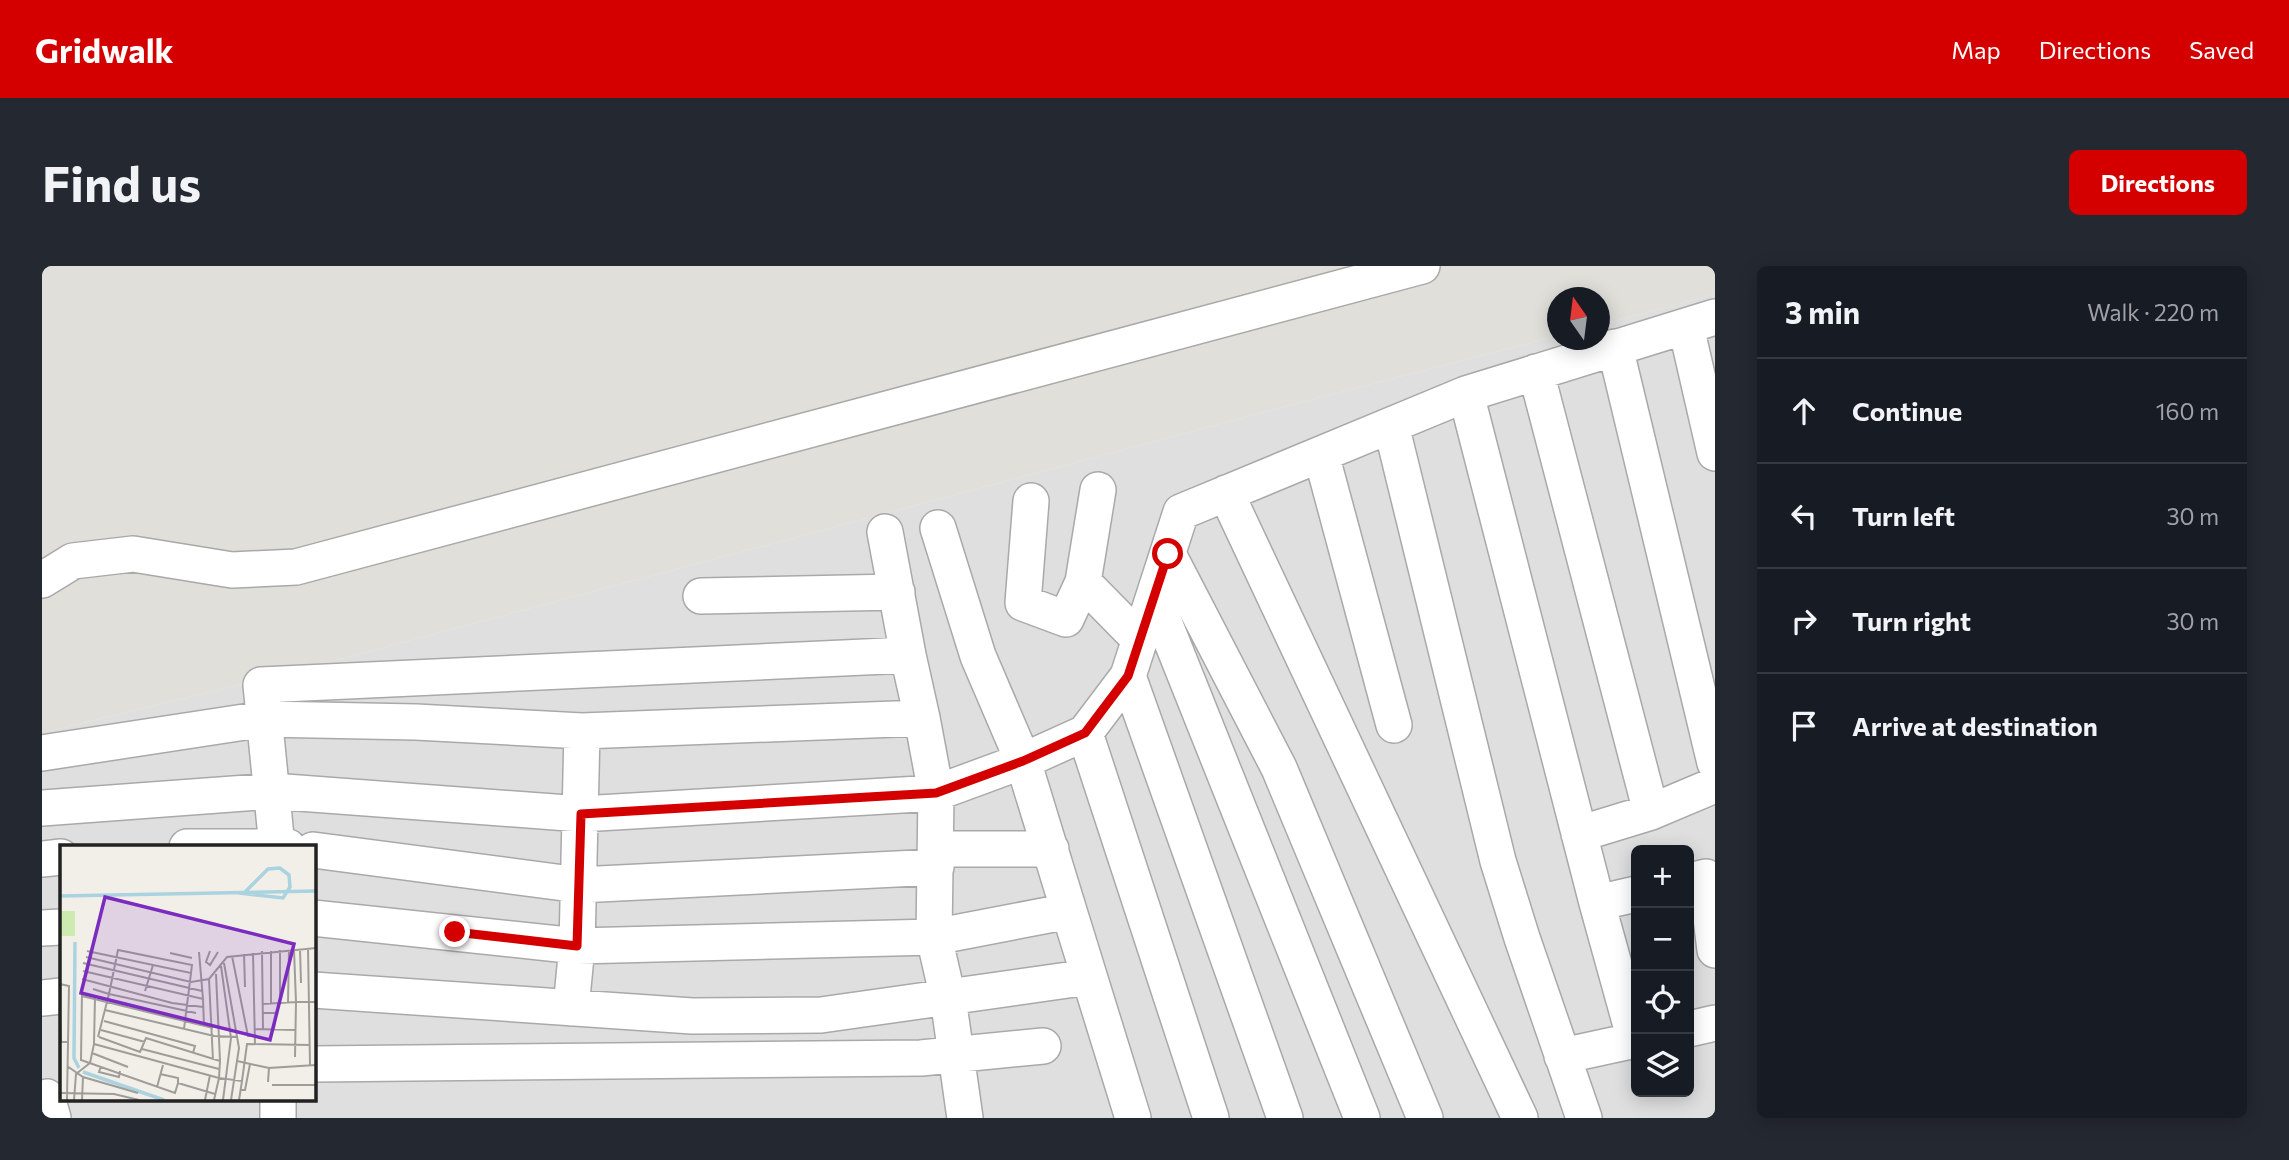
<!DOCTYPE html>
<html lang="en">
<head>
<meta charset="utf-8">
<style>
	body { margin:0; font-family:Commissioner,sans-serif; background:#242831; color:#f1f3f6 }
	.controls { position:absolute; right:21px; bottom:21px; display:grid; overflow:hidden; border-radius:10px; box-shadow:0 4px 18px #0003 }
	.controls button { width:63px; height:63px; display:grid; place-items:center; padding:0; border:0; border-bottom:2px solid #363941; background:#171b24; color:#f1f3f6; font:35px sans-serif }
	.compass { position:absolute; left:1505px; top:21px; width:63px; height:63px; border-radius:50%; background:#171b24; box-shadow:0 4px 18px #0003; rotate:346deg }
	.stop { position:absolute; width:21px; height:21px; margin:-16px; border:5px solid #d40000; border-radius:50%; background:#fff }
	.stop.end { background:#d40000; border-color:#fff; box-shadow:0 2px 7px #0008 }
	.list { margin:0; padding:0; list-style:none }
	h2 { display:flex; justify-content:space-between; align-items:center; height:91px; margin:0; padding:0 28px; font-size:30px }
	h2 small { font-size:23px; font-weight:400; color:#9ea1a6 }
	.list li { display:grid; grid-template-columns:46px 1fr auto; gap:21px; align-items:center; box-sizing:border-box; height:105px; padding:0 28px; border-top:2px solid #363941 }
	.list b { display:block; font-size:26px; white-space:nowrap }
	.list em { font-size:23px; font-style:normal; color:#9ea1a6 }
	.icon { flex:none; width:38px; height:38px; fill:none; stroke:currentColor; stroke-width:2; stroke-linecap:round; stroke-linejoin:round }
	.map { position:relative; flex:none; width:1673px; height:852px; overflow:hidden; border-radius:10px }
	header { display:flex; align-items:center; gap:42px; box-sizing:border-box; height:98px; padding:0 35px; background:#d40000; color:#fff }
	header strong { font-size:33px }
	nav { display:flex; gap:38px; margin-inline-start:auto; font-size:24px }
	.intro { display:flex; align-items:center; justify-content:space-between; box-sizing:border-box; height:168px; padding:0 42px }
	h1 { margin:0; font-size:49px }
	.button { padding:18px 32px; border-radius:10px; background:#d40000; color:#fff; font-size:24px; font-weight:700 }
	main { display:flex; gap:42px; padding:0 42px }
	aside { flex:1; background:#171b24; border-radius:10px; box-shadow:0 4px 18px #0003 }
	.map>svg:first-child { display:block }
	.residential { fill:#e0dfdf; fill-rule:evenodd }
	.airport { fill:#e1dfda }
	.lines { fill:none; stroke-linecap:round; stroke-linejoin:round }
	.minor-casing { stroke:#a9a9a9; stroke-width:38 }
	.minor { stroke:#fff; stroke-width:35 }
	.route { stroke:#d40000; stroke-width:9 }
	.inset-river { fill:none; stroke:#aad3df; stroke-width:3.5 }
	.inset-road { fill:none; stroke:#9f9d99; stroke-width:2 }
	.view { fill:#7b2cbf; fill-opacity:0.15; stroke:#7b2cbf; stroke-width:3.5 }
	.inset-edge { fill:none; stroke:#222; stroke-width:3.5 }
</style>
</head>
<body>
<header>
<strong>Gridwalk</strong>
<nav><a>Map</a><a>Directions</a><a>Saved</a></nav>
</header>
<div class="intro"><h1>Find us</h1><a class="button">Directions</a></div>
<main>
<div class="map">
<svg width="1673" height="852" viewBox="0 0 1673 852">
	<rect width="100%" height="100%" fill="#f2efe9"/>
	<path class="residential" d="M1673 28V852H0V467L254 405 1245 140 1515 70 1516 74H1558V59ZM19 581H271V833H19ZM1594 584H1647V826H1594Z"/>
	<path class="airport" d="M0 0H1673V28L1558 59V32H1516L1515 70 1245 140 254 405 0 467Z"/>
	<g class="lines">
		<g class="minor-casing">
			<path id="minor" d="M1644 61 1673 187
				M1573 81 1673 497
				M1494 106 1609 546
				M1424 128 1555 637 1593 774
				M1349 159 1456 595 1480 672 1542 852
				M1279 188 1352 459
				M1184 227 1478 852
				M989 235 981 337 1024 353 1041 316 1056 224
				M843 266 866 389
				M1126 288 1237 502 1383 852
				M0 314 31 295 91 288 190 304 254 301 1380 0
				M1041 316 1098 374
				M659 330 855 326
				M1112 331 1320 852
				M1086 410 1243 852
				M1043 467 1169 852
				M0 487 222 453 374 456 540 465 880 452 894 527 892 671 906 732 923 852
				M0 542 230 525 539 548 894 527 981 495 1043 467 1086 410 1139 246 1424 128 1673 51
				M1537 568 1609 546 1673 519
				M145 581H246
				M235 581 219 419 866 389 880 452
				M271 584 537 619 894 601V583H1009
				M0 593 19 591
				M1647 615 1664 611 1673 684
				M1555 637 1594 628
				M1027 645 1091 852
				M271 652 535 680 892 671 1027 645 981 495 936 390 896 262
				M0 662 19 661
				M271 724 650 750 779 749 1047 711
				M0 732 19 730
				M529 742 535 680 540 465
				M1647 763 1673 757
				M1520 790 1594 774
				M271 798 879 792 1001 780
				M5 831 11 852
				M236 833V852"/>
		</g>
		<use href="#minor" class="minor"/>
	</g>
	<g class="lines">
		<path class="route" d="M413 666 535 680 539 548 894 527 981 495 1043 467 1086 410 1126 288"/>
	</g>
	<g transform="translate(18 579)">
		<rect width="256" height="256" fill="#f2efe9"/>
		<path d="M0 66H15V91H0Z" fill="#cdebb0"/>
		<path class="inset-river" d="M179 48 223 53 230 42 229 30 220 23 208 24 184 48M0 51 256 46M15 97 14 213 19 223M23 227 104 255"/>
		<path class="inset-road" d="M248 103 250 220M240 104 241 138M234 105 236 157H256M27 106 131 128 124 184M150 106 146 117 150 120 158 107M202 106 203 184M211 106V159M110 108 132 113M193 108 195 200M184 109 185 142M172 111 188 191H195M26 112 131 137 149 134 167 112 256 103M23 118 142 146M164 118 179 203 171 255M161 121 171 193 163 255M23 126 143 154 139 107M131 128 132 120 58 105 49 149 136 168M156 129 160 216M22 134 112 158 143 162M149 134 153 215M0 139 9 141 7 255M33 144 49 149 38 192M22 146 21 215 115 248 118 238 155 249M85 146 93 120M22 151 153 183M143 154 144 181M228 157 229 105M220 158V105M202 159 236 157 235 212M45 165 154 191 178 192M0 166 1 197H9M202 168H216L214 184M44 176 135 201 133 208M194 184 235 185M41 185 85 197M39 192 80 207 86 193 160 216 159 233 182 236 179 255M34 199 159 233 154 255M82 204 159 224M32 208 68 222M177 216 209 223M7 221 23 232 78 248M41 221 39 227 59 232 60 226M100 229 118 233V238M182 236 187 199 250 200M208 237 209 223 256 220M212 240H256M97 242 103 220M181 245H185L190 219M0 248 54 249 79 255M14 255 16 229 30 218 34 199 35 152M22 255 23 232M145 255 150 230"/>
		<path class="view" d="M45 52 234 99 210 195 21 148Z"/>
		<rect width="256" height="256" class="inset-edge"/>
	</g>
</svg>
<div class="controls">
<button>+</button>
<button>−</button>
<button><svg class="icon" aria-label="locate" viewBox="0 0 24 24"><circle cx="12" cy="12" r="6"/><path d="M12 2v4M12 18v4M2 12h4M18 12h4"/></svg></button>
<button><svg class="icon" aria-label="layers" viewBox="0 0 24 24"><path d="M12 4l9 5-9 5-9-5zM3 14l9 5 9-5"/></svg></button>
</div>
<svg class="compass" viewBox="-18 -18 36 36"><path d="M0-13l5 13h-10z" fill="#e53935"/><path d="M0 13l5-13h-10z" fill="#9ea1a6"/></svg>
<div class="stop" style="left:1126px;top:288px"></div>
<div class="stop end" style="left:413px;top:666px"></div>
</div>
<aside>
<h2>3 min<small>Walk · 220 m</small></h2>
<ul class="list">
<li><svg class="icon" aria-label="ahead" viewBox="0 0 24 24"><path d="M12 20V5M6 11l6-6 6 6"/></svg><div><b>Continue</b></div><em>160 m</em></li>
<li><svg class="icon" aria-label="left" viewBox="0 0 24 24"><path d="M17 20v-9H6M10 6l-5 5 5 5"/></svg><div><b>Turn left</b></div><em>30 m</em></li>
<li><svg class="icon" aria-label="right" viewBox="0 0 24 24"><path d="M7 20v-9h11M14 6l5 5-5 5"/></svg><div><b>Turn right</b></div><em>30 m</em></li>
<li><svg class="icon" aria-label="arrive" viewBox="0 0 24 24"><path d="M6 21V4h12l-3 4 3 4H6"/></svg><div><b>Arrive at destination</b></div></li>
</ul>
</aside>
</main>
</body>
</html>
